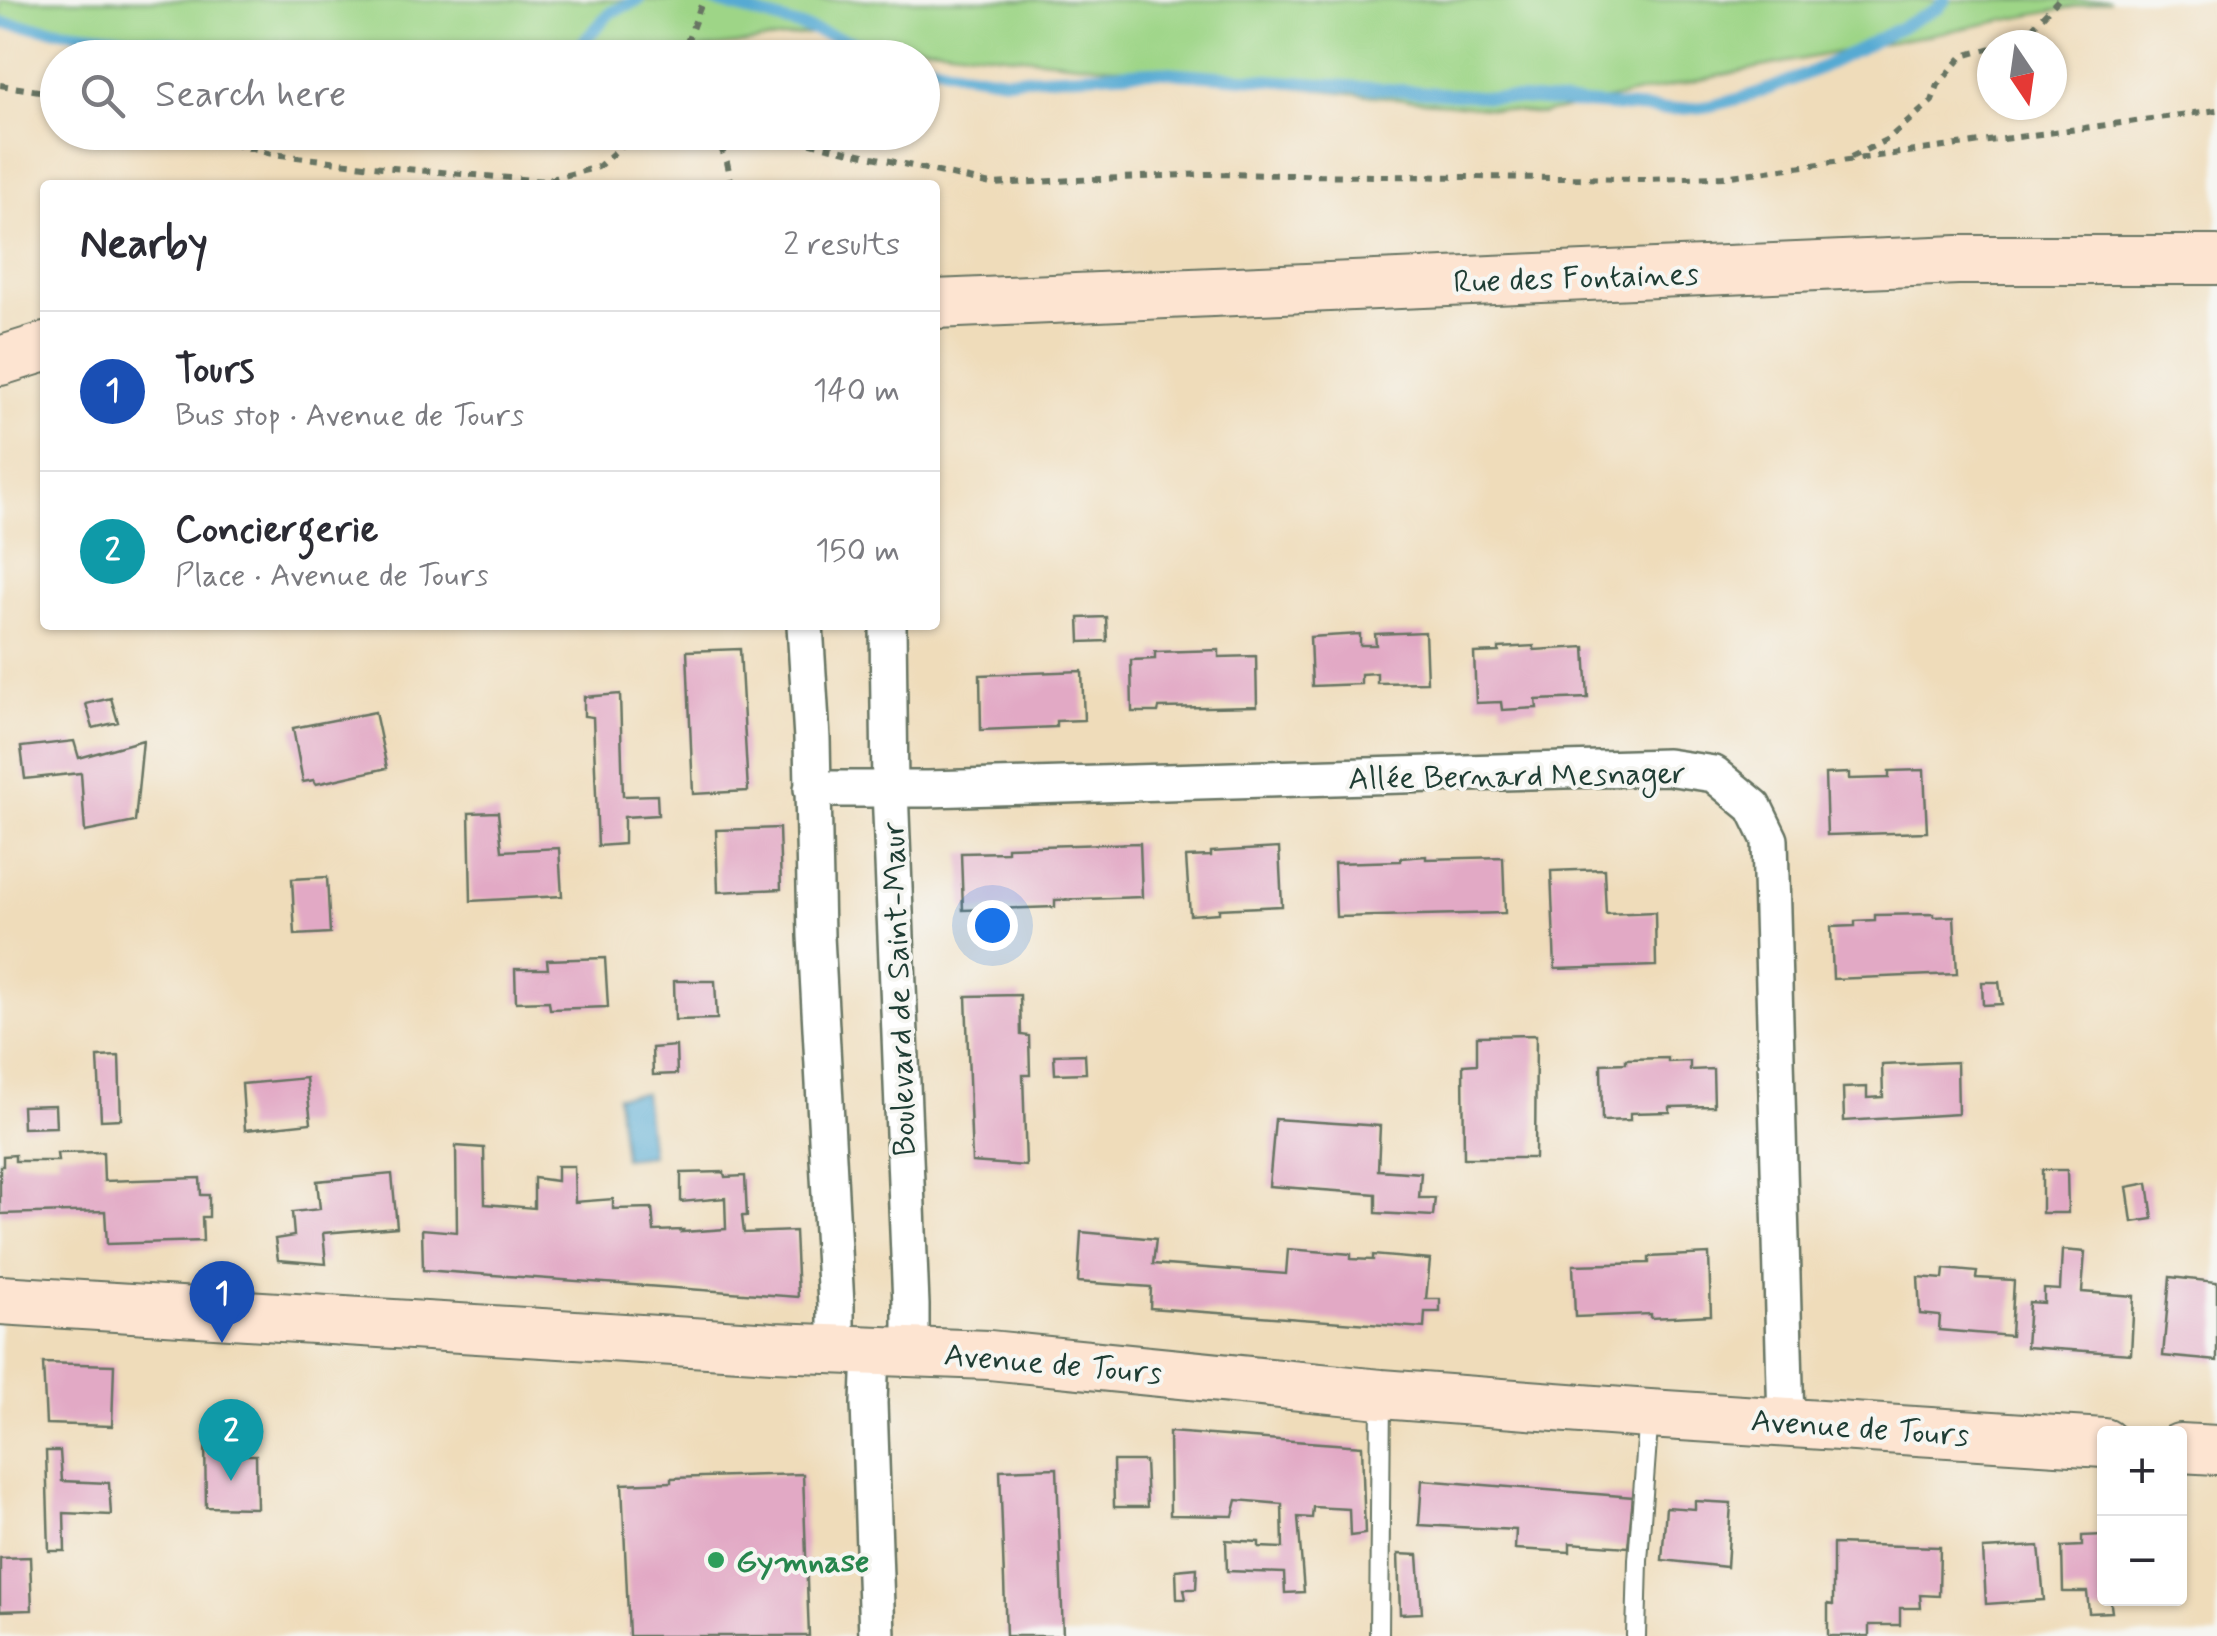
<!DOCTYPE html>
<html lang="en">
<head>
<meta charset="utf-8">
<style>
	body { margin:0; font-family:Mynerve,sans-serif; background:#f7f7f7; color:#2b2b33 }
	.controls { position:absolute; right:30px; bottom:30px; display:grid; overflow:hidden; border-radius:10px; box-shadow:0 2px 8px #0004 }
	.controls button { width:90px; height:90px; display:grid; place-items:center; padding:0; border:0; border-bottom:2px solid #e1e1e2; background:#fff; color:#2b2b33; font:50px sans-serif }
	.compass { position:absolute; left:1977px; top:30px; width:90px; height:90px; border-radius:50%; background:#fff; box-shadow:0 2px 8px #0004; rotate:167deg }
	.you { position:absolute; left:992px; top:925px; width:35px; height:35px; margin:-25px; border:8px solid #fff; border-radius:50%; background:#1a73e8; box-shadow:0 0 0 15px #1a73e833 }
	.badge { display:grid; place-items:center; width:65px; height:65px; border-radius:50%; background:#1a73e8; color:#fff; font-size:32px; font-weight:700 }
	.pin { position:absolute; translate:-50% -82px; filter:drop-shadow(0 2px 5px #0008) }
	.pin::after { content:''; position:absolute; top:52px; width:35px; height:30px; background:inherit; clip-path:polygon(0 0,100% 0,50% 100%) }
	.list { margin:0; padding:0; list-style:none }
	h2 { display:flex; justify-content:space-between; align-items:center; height:130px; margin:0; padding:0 40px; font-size:42px }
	h2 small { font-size:32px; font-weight:400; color:#7c7c81 }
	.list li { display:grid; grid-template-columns:65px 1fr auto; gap:30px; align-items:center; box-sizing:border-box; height:160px; padding:0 40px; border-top:2px solid #e1e1e2 }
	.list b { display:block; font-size:38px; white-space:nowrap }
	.list p { margin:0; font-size:32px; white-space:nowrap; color:#7c7c81 }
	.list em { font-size:32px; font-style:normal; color:#7c7c81 }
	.icon { flex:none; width:55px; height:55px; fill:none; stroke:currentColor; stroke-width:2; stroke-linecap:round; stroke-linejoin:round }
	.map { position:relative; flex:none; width:2217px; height:1636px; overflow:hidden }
	.search { position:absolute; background:#fff; box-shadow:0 2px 8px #0004; left:40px; top:40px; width:900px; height:110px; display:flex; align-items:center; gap:25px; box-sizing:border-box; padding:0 35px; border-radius:55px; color:#7c7c81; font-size:38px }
	.panel { position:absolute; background:#fff; box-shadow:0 2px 8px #0004; left:40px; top:180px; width:900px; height:450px; border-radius:10px }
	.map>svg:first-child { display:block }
	.green { fill:#9ed587; stroke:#5e895e; stroke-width:2.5 }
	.water { fill:#57aad3; stroke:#3b7484; stroke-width:2.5 }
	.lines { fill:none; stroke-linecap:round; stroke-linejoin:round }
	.stream { stroke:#57aad3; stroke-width:12 }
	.building { fill:#e2a9c5 }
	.lane-casing { stroke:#687563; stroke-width:22 }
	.street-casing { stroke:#687563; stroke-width:40 }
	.secondary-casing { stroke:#687563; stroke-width:52 }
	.path { stroke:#687563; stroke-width:6; stroke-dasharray:8 8; stroke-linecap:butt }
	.lane { stroke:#fff; stroke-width:18 }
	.street { stroke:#fff; stroke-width:35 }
	.secondary { stroke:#fde4d1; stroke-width:48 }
	.leisure-dot { fill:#2e9e5b; stroke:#f6f6f2; stroke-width:4 }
	.labels { text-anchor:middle; stroke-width:8; stroke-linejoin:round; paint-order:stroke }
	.street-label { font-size:32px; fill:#1f3d34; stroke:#f6f6f2 }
	.leisure-label { font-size:32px; font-weight:bold; fill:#27864d; stroke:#f6f6f2; text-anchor:start }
</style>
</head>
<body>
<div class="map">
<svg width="2217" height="1636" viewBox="0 0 2217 1636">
	<rect width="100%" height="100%" fill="#f6f6f2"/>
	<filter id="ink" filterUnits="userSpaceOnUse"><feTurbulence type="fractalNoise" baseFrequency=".01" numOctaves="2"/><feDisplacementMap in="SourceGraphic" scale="20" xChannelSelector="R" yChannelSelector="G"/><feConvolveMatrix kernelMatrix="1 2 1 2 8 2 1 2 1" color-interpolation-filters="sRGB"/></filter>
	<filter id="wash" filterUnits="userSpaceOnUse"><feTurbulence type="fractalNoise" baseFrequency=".0048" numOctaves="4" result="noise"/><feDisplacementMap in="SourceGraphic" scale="40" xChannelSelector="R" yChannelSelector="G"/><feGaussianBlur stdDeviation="2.25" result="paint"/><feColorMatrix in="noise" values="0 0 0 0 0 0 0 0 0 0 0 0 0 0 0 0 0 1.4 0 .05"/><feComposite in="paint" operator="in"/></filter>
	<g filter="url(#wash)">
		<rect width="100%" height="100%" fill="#efdcba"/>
		<path class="green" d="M0 0H2110L1761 67 1541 114 814 34 636 58H235L0 20Z"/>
		<path class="water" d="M644 1093 651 1155 624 1158 617 1096Z"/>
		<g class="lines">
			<path class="stream" d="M710 0 908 58
				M0 23 295 58
				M568 58 611 12 639 0
				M922 62 960 72 1006 79 1153 71 1662 110C1678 109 1694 109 1709 106 1791 89 1864 46 1938 8L1945 0"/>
		</g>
		<g id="blocks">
			<path class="building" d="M1106 617 1107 641 1080 642 1079 618Z
				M1425 632 1427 682 1377 683V673L1361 674V684L1312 686 1310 637 1360 634V645H1376L1375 634Z
				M1534 646V650L1585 647 1588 698 1536 700 1537 708 1502 710 1501 702 1476 703 1474 653 1499 652V648Z
				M740 649 748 791 693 794 687 651Z
				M1219 650V657L1256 656 1257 706 1159 708 1158 712H1132L1131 660 1155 659V652Z
				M1082 671 1084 720 1056 721V727L981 730 980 675Z
				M620 694 623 796 657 795 658 815 624 817V844L598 846 593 717 584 716V697Z
				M111 698 118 722 93 728 86 704Z
				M375 712 387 768 316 784 314 780 303 782 293 728Z
				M143 740 135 822 85 832 81 773 25 779 21 747 74 741 79 758Z
				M1924 770 1927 832 1827 835 1825 774 1849 773V779L1889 778V771Z
				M498 812 502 851 559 848 562 896 471 901 469 813Z
				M779 828 781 889 718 892 716 830Z
				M1140 843 1142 897 1055 900V907L963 910 961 853 1007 852V847Z
				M1279 848 1282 906 1219 909V913L1190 915 1186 857 1211 856V852Z
				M1426 856V859L1503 857 1505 913 1336 917 1334 863 1401 861V858Z
				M1604 869 1606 914 1655 912 1656 966 1555 969 1551 871Z
				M327 877 330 933 295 935 292 879Z
				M1934 914V917L1954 916 1957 974 1833 979 1831 927 1855 926V921L1875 920V915Z
				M605 958 608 1007 550 1009 549 1001 516 1002 515 969H548L547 960Z
				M674 981H715L717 1019 675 1020Z
				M1982 982H1999L2002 1004 1983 1005Z
				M1020 995 1021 1035 1029 1036 1030 1075H1023L1026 1166 972 1162 966 996Z
				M1536 1035 1535 1158H1464L1463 1065 1477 1064V1036Z
				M676 1046 677 1074 653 1075 652 1048Z
				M1085 1054 1086 1073 1055 1074 1054 1055Z
				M119 1056 121 1119 101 1120 98 1057Z
				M1668 1058V1062L1690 1061V1070L1713 1069 1714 1106 1670 1107V1112L1630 1113V1120L1602 1121 1601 1064 1626 1063V1059Z
				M1957 1062 1958 1114 1844 1121 1843 1088 1867 1087V1098L1883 1097 1882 1065Z
				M306 1078 311 1123 245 1130 242 1084Z
				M55 1105 56 1127 23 1128 22 1106Z
				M1275 1119 1380 1126 1378 1170 1421 1173 1419 1198H1435L1433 1216 1376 1213V1194L1269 1186Z
				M456 1146 484 1148 485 1204 534 1208V1178L557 1181V1166H574L575 1202 613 1199V1209L652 1208 654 1231 683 1230 682 1232 726 1229 725 1198 681 1202V1173L724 1172 725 1177 745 1176 747 1216H742L744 1233 795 1231 798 1297 423 1270 422 1229 457 1232Z
				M103 1152 104 1181 200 1178 201 1195H209V1217H202L203 1241 107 1244 105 1211 0 1214V1166H3V1156L15 1155V1161H58L57 1153Z
				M2042 1170H2067L2068 1213H2042Z
				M392 1174 397 1227 323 1233 326 1264 278 1260 275 1239 294 1236 292 1212 320 1209 317 1181Z
				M2148 1183 2153 1219 2132 1222 2127 1187Z
				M1081 1232 1156 1239 1153 1264 1286 1274 1288 1249 1351 1254V1259L1373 1260V1255L1430 1260 1426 1299H1440V1312H1425L1424 1328 1150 1308 1151 1287 1078 1282Z
				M2062 1250 2085 1252 2082 1292 2134 1296 2131 1354 2026 1347 2029 1302 2044 1303V1289L2060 1290Z
				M1709 1254 1711 1315 1651 1318V1314L1575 1317 1573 1265 1649 1263V1257Z
				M1944 1269 1977 1272 1976 1278 2014 1280 2011 1336 1939 1330 1940 1316 1920 1314 1918 1277 1943 1279Z
				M2170 1277 2217 1282V1361L2163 1356Z
				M43 1363 114 1365 112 1426 46 1424Z
				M1169 1432 1362 1446 1365 1534 1350 1536 1349 1509 1313 1507 1312 1518 1298 1517 1304 1592 1285 1593 1284 1573 1227 1571 1226 1540 1259 1542V1547L1283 1548 1282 1504 1237 1500 1233 1516 1170 1515Z
				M205 1440H228L229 1455H256L257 1508 206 1507Z
				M46 1451H60L62 1481 109 1483 111 1515 64 1513 65 1551H49Z
				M1113 1461H1145L1147 1507H1114Z
				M1057 1468 1063 1636H1006L1000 1470Z
				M803 1474 809 1636H629L622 1484 671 1482V1478Z
				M1422 1480 1633 1497 1628 1547 1570 1543V1552L1515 1549 1516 1530 1419 1525Z
				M1695 1501 1731 1503 1727 1567 1662 1560 1666 1507 1695 1509Z
				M2104 1535V1598H2110L2112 1612 2089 1613 2087 1592H2063L2062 1547 2082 1546V1536Z
				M1833 1544 1940 1547 1939 1596 1920 1595 1921 1608H1900V1625H1869V1636H1828V1604L1833 1605Z
				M2039 1546 2044 1600 1986 1604 1983 1549Z
				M1398 1554 1418 1555 1422 1613 1400 1614Z
				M30 1557 32 1610 0 1611V1558Z
				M1197 1568 1196 1589H1184L1186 1599H1177L1176 1570Z"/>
		</g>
	</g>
	<g filter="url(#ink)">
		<use href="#blocks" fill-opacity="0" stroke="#687563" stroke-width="2.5"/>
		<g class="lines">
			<g class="lane-casing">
				<path id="lane" d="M1379 1636 1381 1394
					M1636 1636 1638 1560 1649 1414"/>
			</g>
			<g class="street-casing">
				<path id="street" d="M805 625 812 739 816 936 836 1305V1349
					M888 625 890 789 911 1305V1352
					M812 789H928L1667 767 1714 774 1754 807 1770 840 1786 1422
					M871 1350 869 1403 877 1636"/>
			</g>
			<g class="secondary-casing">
				<path id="secondary" d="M935 304 1958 260H2217
					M0 361 45 347
					M0 1300 773 1347 989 1355 1381 1394 1649 1414 2104 1443
					M2180 1448 2217 1450"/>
			</g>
			<path class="path" d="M2004 45 2029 31 2058 0
				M681 58 703 0
				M0 85 58 94
				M186 132 272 154 382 167 544 181 598 167 637 132
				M714 132 727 162 732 185
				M763 132 991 184 1206 174 1645 179 1723 177 2217 110
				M1851 157 1888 139 1932 101 1938 85 1963 56 1992 48"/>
			<use href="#lane" class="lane"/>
			<use href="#street" class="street"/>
			<use href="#secondary" class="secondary"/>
		</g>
	</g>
	<circle class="leisure-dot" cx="716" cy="1560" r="10"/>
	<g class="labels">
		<g class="street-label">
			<text transform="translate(1576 277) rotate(-2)" y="11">Rue des Fontaines</text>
			<text transform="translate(1517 775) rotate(-1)" y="11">Allée Bernard Mesnager</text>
			<text transform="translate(898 989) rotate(-92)" y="11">Boulevard de Saint-Maur</text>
			<text transform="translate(1053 1363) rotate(5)" y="11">Avenue de Tours</text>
			<text transform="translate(1860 1427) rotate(4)" y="11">Avenue de Tours</text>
		</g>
		<g class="leisure-label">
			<text x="736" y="1571">Gymnase</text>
		</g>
	</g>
</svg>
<div class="controls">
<button>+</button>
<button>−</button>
</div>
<svg class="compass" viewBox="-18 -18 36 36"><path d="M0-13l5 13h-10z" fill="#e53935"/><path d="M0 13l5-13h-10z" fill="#7c7c81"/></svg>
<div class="you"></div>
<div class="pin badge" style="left:222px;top:1343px;background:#1a4fb4">1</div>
<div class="pin badge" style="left:231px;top:1481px;background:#0f9aa8">2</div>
<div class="search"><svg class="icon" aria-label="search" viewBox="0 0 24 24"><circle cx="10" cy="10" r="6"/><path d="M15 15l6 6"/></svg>Search here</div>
<section class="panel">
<h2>Nearby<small>2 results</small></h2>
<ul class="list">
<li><span class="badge" style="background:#1a4fb4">1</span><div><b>Tours</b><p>Bus stop · Avenue de Tours</p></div><em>140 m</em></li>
<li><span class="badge" style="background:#0f9aa8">2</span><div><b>Conciergerie</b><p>Place · Avenue de Tours</p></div><em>150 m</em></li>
</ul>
</section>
</div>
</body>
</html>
